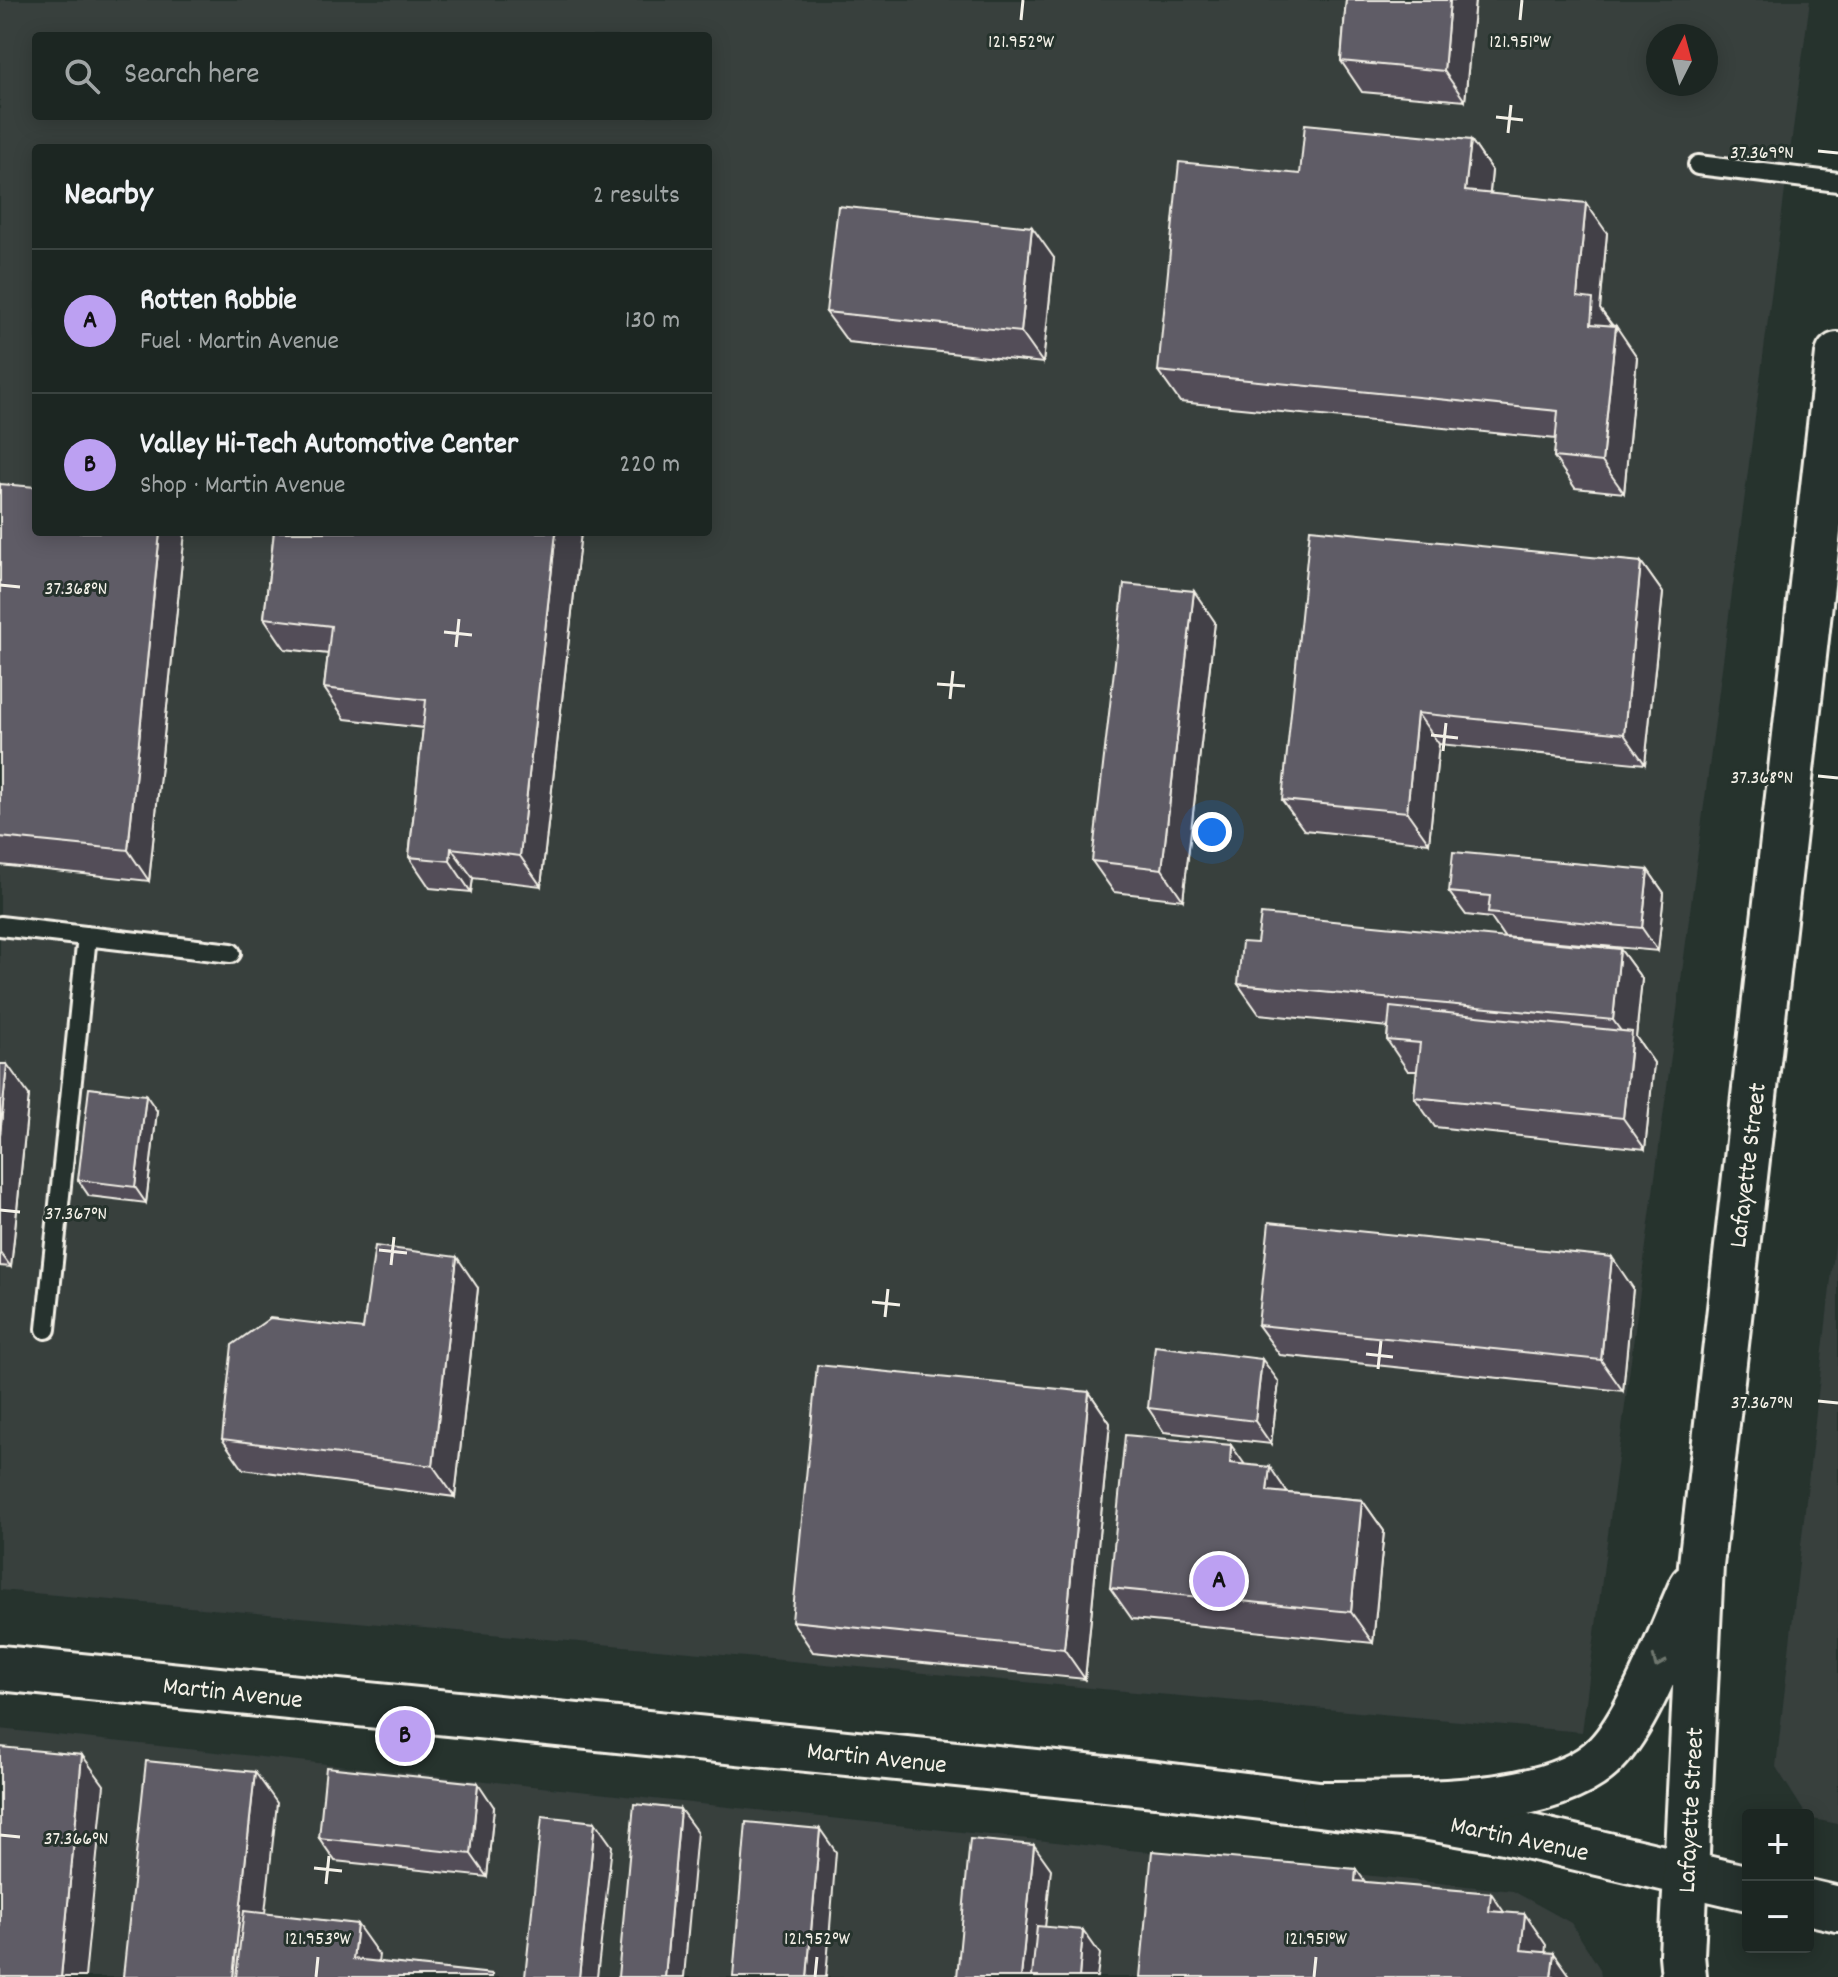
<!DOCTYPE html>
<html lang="en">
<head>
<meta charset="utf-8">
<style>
	body { margin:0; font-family:Dekko,sans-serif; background:#29322f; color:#f1f3f6 }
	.controls { position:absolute; right:24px; bottom:24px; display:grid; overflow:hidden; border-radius:8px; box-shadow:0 4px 20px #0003 }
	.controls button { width:72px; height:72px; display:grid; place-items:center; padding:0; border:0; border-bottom:2px solid #3a4340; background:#1c2622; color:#f1f3f6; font:40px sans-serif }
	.compass { position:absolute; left:1646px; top:24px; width:72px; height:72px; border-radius:50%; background:#1c2622; box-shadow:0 4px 20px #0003; rotate:6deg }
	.you { position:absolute; left:1212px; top:832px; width:28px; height:28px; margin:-20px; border:6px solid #fff; border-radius:50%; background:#1a73e8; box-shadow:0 0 0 12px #1a73e833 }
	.badge { display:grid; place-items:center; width:52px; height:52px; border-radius:50%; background:#bca0f2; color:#111; font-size:26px; font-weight:700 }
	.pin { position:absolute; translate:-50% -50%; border:4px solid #fff; box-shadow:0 2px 8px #0006 }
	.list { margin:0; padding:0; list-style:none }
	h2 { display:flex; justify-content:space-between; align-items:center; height:104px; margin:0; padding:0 32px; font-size:34px }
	h2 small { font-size:26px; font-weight:400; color:#a0a5a5 }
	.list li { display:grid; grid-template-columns:52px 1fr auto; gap:24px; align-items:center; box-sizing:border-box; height:144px; padding:0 32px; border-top:2px solid #3a4340 }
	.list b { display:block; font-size:30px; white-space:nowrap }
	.list p { margin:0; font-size:26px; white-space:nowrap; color:#a0a5a5 }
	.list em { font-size:26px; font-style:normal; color:#a0a5a5 }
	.icon { flex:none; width:44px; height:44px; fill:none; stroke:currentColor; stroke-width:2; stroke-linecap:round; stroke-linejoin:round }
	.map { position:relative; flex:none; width:1838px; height:1977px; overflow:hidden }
	.search { position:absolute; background:#1c2622; box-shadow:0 4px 20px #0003; left:32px; top:32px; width:680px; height:88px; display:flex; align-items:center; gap:20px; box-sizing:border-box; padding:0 28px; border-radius:8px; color:#a0a5a5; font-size:30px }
	.panel { position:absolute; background:#1c2622; box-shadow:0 4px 20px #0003; left:32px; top:144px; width:680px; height:392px; border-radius:8px }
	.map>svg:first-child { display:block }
	.built { fill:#373f3e; fill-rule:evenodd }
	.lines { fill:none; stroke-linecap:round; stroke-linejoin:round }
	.service-casing { stroke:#f4f1e8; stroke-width:24 }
	.tertiary-casing { stroke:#f4f1e8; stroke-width:50 }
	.primary-casing { stroke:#f4f1e8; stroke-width:50 }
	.service { stroke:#26332d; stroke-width:18 }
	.tertiary { stroke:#26332d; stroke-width:44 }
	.primary { stroke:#26332d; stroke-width:44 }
	.wall { fill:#524e58; stroke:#f4f1e8; stroke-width:2 }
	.shaded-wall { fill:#424047; stroke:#f4f1e8; stroke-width:2 }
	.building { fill:#5f5b66; stroke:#f4f1e8; stroke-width:2 }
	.oneway { stroke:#6e766e }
	.ticks { fill:none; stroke:#f4f1e8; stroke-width:3 }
	.labels { text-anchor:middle; stroke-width:6; stroke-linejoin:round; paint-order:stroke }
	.street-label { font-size:26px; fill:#f4f1e8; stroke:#26332d }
	.ticks-label { font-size:20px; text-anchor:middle; fill:#f4f1e8; stroke:#26332d; stroke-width:6; stroke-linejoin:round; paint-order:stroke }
</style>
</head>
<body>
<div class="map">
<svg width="1838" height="1977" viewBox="0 0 1838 1977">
	<rect width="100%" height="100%" fill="#26332d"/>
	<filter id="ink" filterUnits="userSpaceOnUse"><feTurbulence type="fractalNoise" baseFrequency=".0125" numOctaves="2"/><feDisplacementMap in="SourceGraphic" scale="16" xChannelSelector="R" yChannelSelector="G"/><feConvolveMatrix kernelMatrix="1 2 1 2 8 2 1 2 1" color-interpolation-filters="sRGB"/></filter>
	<g filter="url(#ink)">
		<path class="built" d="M0 0H1810L1582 1732 0 1590ZM36 36H708V116H36ZM1658 36H1706V84H1658ZM36 148H708V532H36Z
			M1838 1217V1824L1808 1818 1776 1767Z
			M0 1729 1513 1891 1571 1923 1600 1969 1601 1977H0Z"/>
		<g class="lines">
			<g class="service-casing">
				<path id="service" d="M1698 165 1838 182
					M0 926 231 953
					M46 1329 87 936"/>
			</g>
			<g class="tertiary-casing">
				<path id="tertiary" d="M0 1668 1156 1784 1424 1817 1505 1831 1748 1888
					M1808 1902 1838 1909"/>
			</g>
			<g class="primary-casing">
				<path id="primary" d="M1324 1804C1400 1802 1550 1812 1606 1754 1640 1719 1671 1632 1692 1586
					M1684 1977 1682 1955 1701 1565 1838 355"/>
			</g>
			<use href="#service" class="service"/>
			<use href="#tertiary" class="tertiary"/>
			<use href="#primary" class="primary"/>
		</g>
		<path class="wall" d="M1346 0H1475L1465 101 1362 92 1341 61Z
			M1471 140 1492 171 1490 193 1607 233 1600 309 1637 357 1624 493 1575 488 1554 457 1556 439 1180 402 1158 371 1300 174Z
			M1054 258 1043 363 848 342 826 312Z
			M0 484 36 532H185L149 881 0 865Z
			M274 532H581L541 886 473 878 471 892 430 888 409 857 423 728 345 719 324 688 328 654 285 649 264 618Z
			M1641 562 1663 593 1645 764 1439 744 1429 843 1304 830 1282 800Z
			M1215 622 1183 900 1114 892 1092 861Z
			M1648 870 1664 893 1658 951 1504 937 1491 918 1466 915 1449 892Z
			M1620 949 1642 979 1636 1037 1654 1063 1645 1149 1435 1127 1414 1097 1417 1071H1408L1387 1040 1388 1027 1259 1014 1238 984Z
			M0 1064 29 1095 11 1267 0 1266Z
			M157 1111 146 1203 89 1196 78 1180Z
			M478 1288 455 1497 243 1469 222 1439 363 1329Z
			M1633 1288 1623 1391 1280 1355 1258 1325Z
			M1279 1382 1271 1444 1164 1432 1148 1408Z
			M1089 1392 1110 1423 1085 1679 813 1652 792 1621Z
			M1245 1465 1288 1493 1362 1500 1384 1531 1373 1643 1132 1619 1110 1588Z
			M494 1807 487 1877 335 1861 319 1838Z"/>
		<path class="shaded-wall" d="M1450 0H1475L1465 101 1444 71Z
			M1471 140 1492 171 1487 221 1465 191Z
			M1586 203 1607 233 1600 309 1615 330 1591 324 1577 297Z
			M1032 227 1054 258 1043 363 1021 332Z
			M1616 326 1637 357 1624 493 1602 462Z
			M160 532H185L149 881 128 850Z
			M556 532H581L541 886 520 856Z
			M1641 562 1663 593 1645 764 1624 734Z
			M1194 591 1215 622 1183 900 1162 869Z
			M1417 713 1439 744 1429 843 1407 812Z
			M451 848 473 878 471 892 450 861Z
			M1648 870 1664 893 1658 951 1642 928Z
			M1620 949 1642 979 1636 1037 1654 1063 1645 1149 1623 1118 1631 1045 1613 1020Z
			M7 1064 29 1095 11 1267 0 1252V1135Z
			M146 1095 157 1111 146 1203 135 1187Z
			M457 1257 478 1288 455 1497 433 1466Z
			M1612 1257 1633 1288 1623 1391 1601 1360Z
			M1262 1359 1279 1382 1271 1444 1255 1421Z
			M1089 1392 1110 1423 1085 1679 1064 1649Z
			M1231 1445 1253 1476 1230 1463Z
			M1270 1467 1291 1498 1267 1491Z
			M1362 1500 1384 1531 1373 1643 1351 1612Z
			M82 1755 104 1785 85 1977H61Z
			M255 1772 277 1803 258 1977H233Z
			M478 1783 494 1807 487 1877 471 1854Z
			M680 1809 697 1832 684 1977H665Z
			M595 1822 612 1846 597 1977H579Z
			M820 1829 836 1852 826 1977H807Z
			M1034 1845 1051 1869 1040 1977H1021Z
			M1356 1869 1378 1900 1355 1881Z
			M1491 1893 1512 1924 1489 1911Z
			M1525 1914 1546 1945 1543 1977 1521 1950Z
			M357 1924 379 1955 376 1977 353 1959Z
			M1083 1930 1100 1954 1097 1977H1079Z
			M1554 1953 1571 1977H1551Z"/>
		<path class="building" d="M1346 0H1450L1444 71 1341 61Z
			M1305 124 1471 140 1465 191 1586 203 1577 297 1593 299 1591 324 1616 326 1602 462 1554 457 1558 411 1158 371 1179 162 1300 174Z
			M838 206 1032 227 1021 332 826 312Z
			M0 484 36 487V532H160L128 850 0 837Z
			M1310 529 1641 562 1624 734 1417 713 1407 812 1282 800Z
			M274 532H556L520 856 451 848 450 861 409 857 426 700 324 688 331 626 264 618Z
			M1124 584 1194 591 1162 869 1092 861Z
			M1453 852 1648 870 1642 928 1488 913 1490 896 1449 892Z
			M1261 914 1620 949 1613 1020 1238 984 1242 942 1257 943Z
			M1390 1007 1632 1032 1623 1118 1414 1097 1420 1043 1387 1040Z
			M0 1064H7L0 1135Z
			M89 1088 146 1095 135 1187 78 1180Z
			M1269 1222 1612 1257 1601 1360 1258 1325Z
			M375 1246 457 1257 433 1466 222 1439 232 1345 270 1318 363 1329Z
			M1155 1346 1262 1359 1255 1421 1148 1408Z
			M817 1365 1089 1392 1064 1649 792 1621Z
			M1125 1435 1231 1445 1230 1463 1270 1467 1267 1491 1362 1500 1351 1612 1110 1588Z
			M0 1747 82 1755 61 1977H0Z
			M146 1761 255 1772 233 1977H123Z
			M326 1767 478 1783 471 1854 319 1838Z
			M634 1804 680 1809 665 1977H618Z
			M542 1816 595 1822 579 1977H525Z
			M746 1822 820 1829 807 1977H733Z
			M970 1839 1034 1845 1021 1977H957Z
			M1152 1851 1356 1869 1355 1881 1491 1893 1489 1911 1525 1914 1521 1950 1554 1953 1551 1977H1140Z
			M244 1911 357 1924 353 1959 492 1974V1977H236Z
			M1037 1926 1083 1930 1079 1977H1032Z"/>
		<defs><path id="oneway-chevron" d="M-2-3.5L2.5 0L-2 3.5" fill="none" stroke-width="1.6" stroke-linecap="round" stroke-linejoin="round" transform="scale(2)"/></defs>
		<use class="oneway" href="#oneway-chevron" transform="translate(1658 1662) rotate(114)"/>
	</g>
	<path class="ticks" d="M1021 20 1023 0M1520 20 1522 0M1496 117 1523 120M1508 133 1511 105M1818 151 1838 153M0 585 20 587M444 632 472 635M456 647 459 619M937 684 965 686M950 699 953 671M1431 735 1458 738M1443 751 1446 723M1818 776 1838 778M0 1210 20 1212M379 1250 407 1253M391 1265 394 1237M872 1302 900 1305M885 1317 888 1289M1366 1354 1393 1357M1378 1369 1381 1341M1818 1401 1838 1403M0 1835 20 1837M314 1868 342 1871M326 1884 329 1856M316 1977 318 1957M815 1977 817 1957M1314 1977 1316 1957"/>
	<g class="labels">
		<g class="street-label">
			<text transform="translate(1746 1165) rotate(-83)" y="9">Lafayette Street</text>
			<text transform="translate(233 1691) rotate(6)" y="9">Martin Avenue</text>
			<text transform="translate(877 1756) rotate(6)" y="9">Martin Avenue</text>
			<text transform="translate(1689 1810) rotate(-87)" y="9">Lafayette Street</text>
			<text transform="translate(1520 1837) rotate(12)" y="9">Martin Avenue</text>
		</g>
	</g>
	<g class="ticks-label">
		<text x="1021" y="47">121.952°W</text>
		<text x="1520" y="47">121.951°W</text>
		<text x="1762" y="158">37.369°N</text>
		<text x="76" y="594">37.368°N</text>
		<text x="1762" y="783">37.368°N</text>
		<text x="76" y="1219">37.367°N</text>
		<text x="1762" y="1408">37.367°N</text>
		<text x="76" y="1844">37.366°N</text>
		<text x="318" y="1944">121.953°W</text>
		<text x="817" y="1944">121.952°W</text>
		<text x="1316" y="1944">121.951°W</text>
	</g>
</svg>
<div class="controls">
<button>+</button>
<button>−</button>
</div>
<svg class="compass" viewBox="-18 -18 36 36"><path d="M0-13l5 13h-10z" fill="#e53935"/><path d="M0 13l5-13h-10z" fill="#a0a5a5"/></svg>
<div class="you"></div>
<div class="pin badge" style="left:1219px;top:1581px">A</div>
<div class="pin badge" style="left:405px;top:1736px">B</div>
<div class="search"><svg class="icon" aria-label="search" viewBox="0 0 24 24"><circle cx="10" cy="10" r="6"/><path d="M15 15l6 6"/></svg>Search here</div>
<section class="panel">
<h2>Nearby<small>2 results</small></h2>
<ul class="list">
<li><span class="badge">A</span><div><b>Rotten Robbie</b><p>Fuel · Martin Avenue</p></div><em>130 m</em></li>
<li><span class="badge">B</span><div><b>Valley Hi-Tech Automotive Center</b><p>Shop · Martin Avenue</p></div><em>220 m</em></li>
</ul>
</section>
</div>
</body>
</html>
